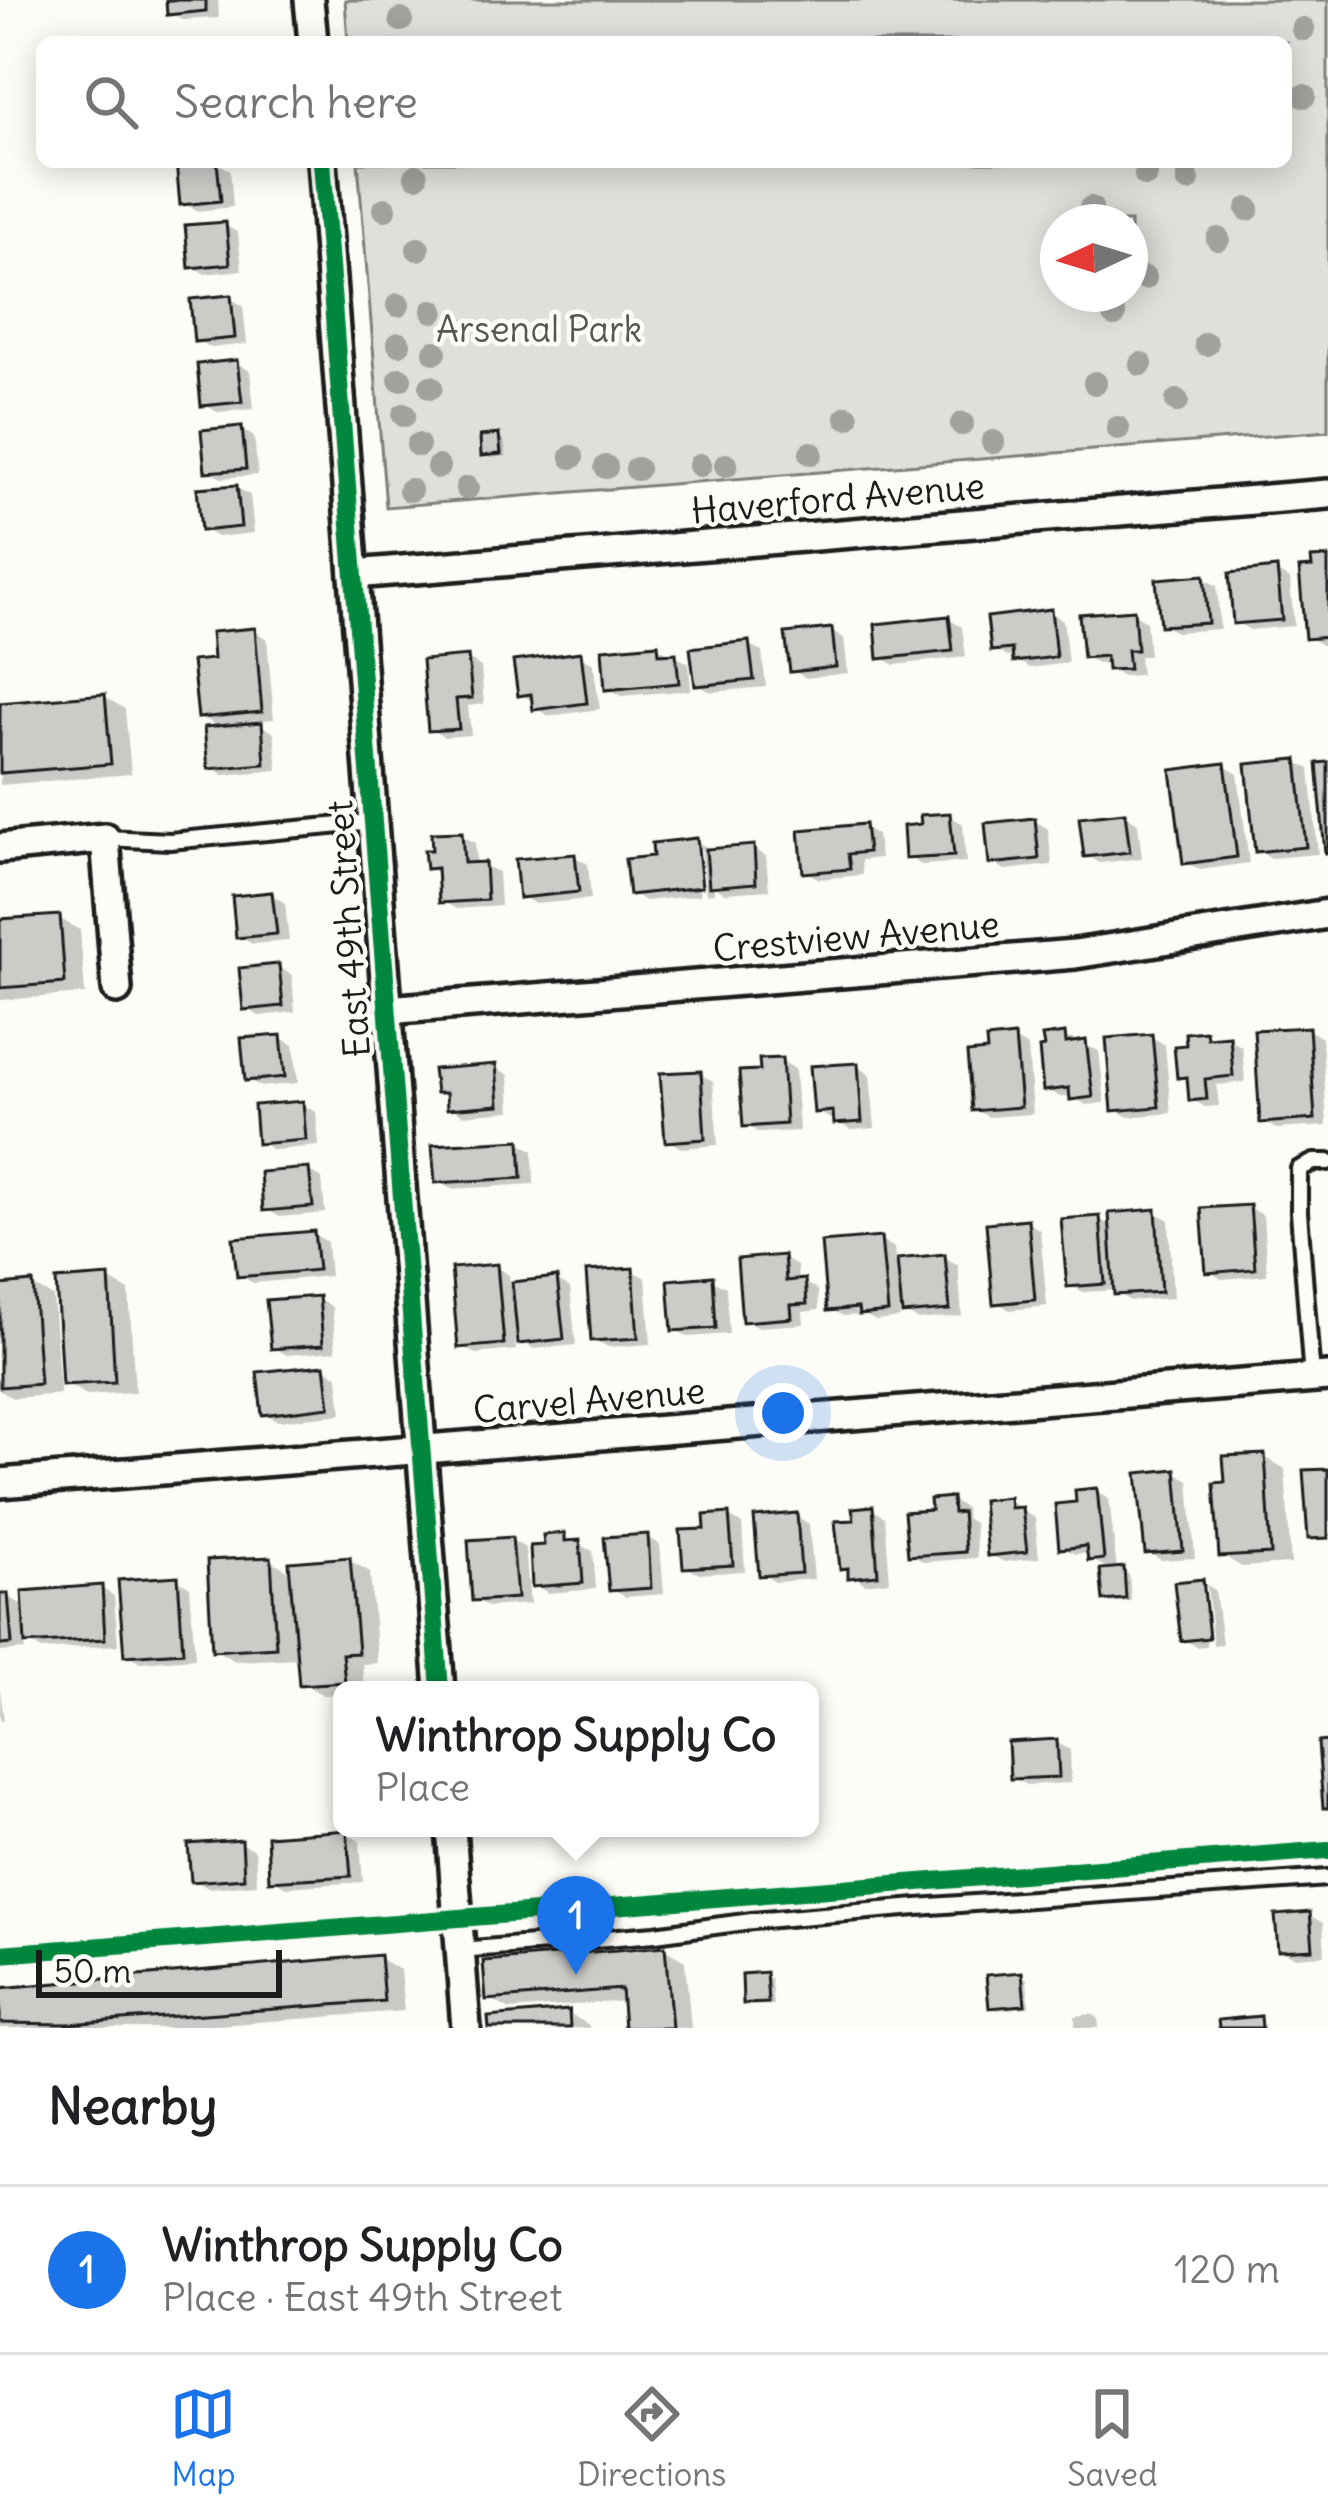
<!DOCTYPE html>
<html lang="en">
<head>
<meta charset="utf-8">
<style>
	body { margin:0; font-family:Delius,sans-serif; background:#f6f6f6; color:#202124 }
	.compass { position:absolute; left:1040px; top:204px; width:108px; height:108px; border-radius:50%; background:#fff; box-shadow:0 6px 30px #0003; rotate:266deg }
	.scale { position:absolute; left:36px; bottom:30px; width:246px; box-sizing:border-box; padding-left:12px; border:6px solid #1c1c1c; border-top:0; font-size:33px; line-height:42px; white-space:nowrap; color:#1c1c1c; -webkit-text-stroke:9px #fdfcf7; paint-order:stroke }
	.you { position:absolute; left:783px; top:1413px; width:42px; height:42px; margin:-30px; border:9px solid #fff; border-radius:50%; background:#1a73e8; box-shadow:0 0 0 18px #1a73e833 }
	.badge { display:grid; place-items:center; width:78px; height:78px; border-radius:50%; background:#1a73e8; color:#fff; font-size:39px; font-weight:700 }
	.pin { position:absolute; translate:-50% -99px; filter:drop-shadow(0 3px 6px #0008) }
	.pin::after { content:''; position:absolute; top:63px; width:42px; height:36px; background:inherit; clip-path:polygon(0 0,100% 0,50% 100%) }
	.popup { position:absolute; left:333px; top:1681px; width:486px; height:156px; box-sizing:border-box; display:grid; place-content:center; border-radius:18px; background:#fff; filter:drop-shadow(0 3px 9px #0005); font-size:39px; white-space:nowrap; color:#757577 }
	.popup b { font-size:45px; color:#202124 }
	.popup::after { content:''; position:absolute; left:50%; top:100%; margin-left:-24px; border:24px solid transparent; border-top-color:#fff }
	.list { margin:0; padding:0; list-style:none }
	h2 { display:flex; justify-content:space-between; align-items:center; height:156px; margin:0; padding:0 48px; font-size:51px }
	h2 small { font-size:39px; font-weight:400; color:#757577 }
	.list li { display:grid; grid-template-columns:78px 1fr auto; gap:36px; align-items:center; box-sizing:border-box; height:168px; padding:0 48px; border-top:3px solid #e0e0e0 }
	.list b { display:block; font-size:45px; white-space:nowrap }
	.list p { margin:0; font-size:39px; white-space:nowrap; color:#757577 }
	.list em { font-size:39px; font-style:normal; color:#757577 }
	.icon { flex:none; width:66px; height:66px; fill:none; stroke:currentColor; stroke-width:2; stroke-linecap:round; stroke-linejoin:round }
	.map { position:relative; flex:none; width:1328px; height:2028px; overflow:hidden }
	.search { position:absolute; background:#fff; box-shadow:0 6px 30px #0003; left:36px; right:36px; top:36px; height:132px; display:flex; align-items:center; gap:30px; box-sizing:border-box; padding:0 42px; border-radius:18px; color:#757577; font-size:45px }
	.sheet { height:324px; background:#fff }
	nav { display:flex; justify-content:space-around; align-items:center; box-sizing:border-box; height:168px; border-top:3px solid #e0e0e0; background:#fff; font-size:33px; color:#757577 }
	nav a { display:grid; justify-items:center; gap:6px }
	nav .on { color:#1a73e8 }
	.map>svg:first-child { display:block }
	.green { fill:#e0dfdb; stroke:#7e7e7c; stroke-width:3; fill-rule:evenodd }
	.shadow { fill:#0003 }
	.building { fill:#cccbc8; stroke:#1c1c1c; stroke-width:3 }
	.lines { fill:none; stroke-linecap:round; stroke-linejoin:round }
	.lane-casing { stroke:#1c1c1c; stroke-width:22 }
	.street-casing { stroke:#1c1c1c; stroke-width:36 }
	.lane { stroke:#fdfcf7; stroke-width:14 }
	.street { stroke:#fdfcf7; stroke-width:27 }
	.cycleway-casing { stroke:#fdfcf7; stroke-width:26 }
	.cycleway { stroke:#00873e; stroke-width:18 }
	.tree { fill:#a2a19e }
	.labels { text-anchor:middle; stroke-width:9; stroke-linejoin:round; paint-order:stroke }
	.park-label { font-size:36px; fill:#575655; stroke:#fdfcf7 }
	.street-label { font-size:36px; fill:#1c1c1c; stroke:#fdfcf7 }
</style>
</head>
<body>
<div class="map">
<svg width="1328" height="2028" viewBox="0 0 1328 2028">
	<rect width="100%" height="100%" fill="#fdfcf7"/>
	<filter id="ink" filterUnits="userSpaceOnUse"><feTurbulence type="fractalNoise" baseFrequency=".00833" numOctaves="2"/><feDisplacementMap in="SourceGraphic" scale="24" xChannelSelector="R" yChannelSelector="G"/><feConvolveMatrix kernelMatrix="1 2 1 2 8 2 1 2 1" color-interpolation-filters="sRGB"/></filter>
	<g filter="url(#ink)">
		<path class="green" d="M345 0H1328V431L386 507 358 162H1286V42H348ZM1058 222H1130V294H1058Z"/>
		<path class="shadow" d="M169 0H218L219 18 183 20 170 13Z
			M216 162 230 170 233 207 197 211 183 203Z
			M225 225 238 233 242 270 205 274 192 266Z
			M230 298 243 306 247 344 211 348 197 340Z
			M237 363 250 371 254 409 217 412 204 404Z
			M241 429 254 437 258 475 221 478 208 471Z
			M499 437 504 441 506 456 490 458 484 454Z
			M237 488 250 495 254 533 217 537 204 529Z
			M1328 560V644L1322 645 1308 637 1316 570Z
			M1277 572 1290 579 1294 626 1250 630 1236 622Z
			M1203 578 1217 586 1220 629 1176 632 1163 625Z
			M1050 612 1063 620 1068 663 1030 668 1016 660V656L1007 657 994 649Z
			M1133 613 1146 621 1149 656H1139L1141 675 1123 676 1110 669V664H1099L1085 657Z
			M948 619 962 627 966 657 895 665 881 657Z
			M254 631 267 639 274 719 254 721 274 733 278 770 224 775 211 767 221 728 200 716 216 662Z
			M831 631 844 638 848 673 806 678 792 670Z
			M749 645 762 652 766 687 711 692 698 685Z
			M657 647 689 663 691 690 622 696 608 688Z
			M580 656 593 663 600 709 549 716 536 708 535 702 520 694Z
			M468 659 481 667 484 704 468 706 471 735 444 737 431 730Z
			M105 697 125 709 131 774 0 785V706Z
			M1297 762 1310 769 1318 854 1271 858 1258 850Z
			M1224 766 1238 774 1249 863 1200 870 1186 862Z
			M1125 815 1138 823 1142 858 1100 863 1087 855Z
			M950 816 963 824 966 862 921 865 908 857Z
			M1035 821 1048 829 1052 865 1005 870 992 862Z
			M864 827 877 835 880 858 861 860 862 875 819 879 806 871Z
			M461 835 475 843 476 865H484L498 872 500 906 456 909 442 901 440 874 428 867Z
			M696 841 710 849 753 848 766 856 769 890 725 893 714 886V893L706 894 701 846H695L700 895 645 901 632 893 656 859Z
			M575 857 588 864 591 899 535 904 522 896Z
			M272 895 285 903 289 941 252 944 239 936Z
			M59 918 80 930 85 994 0 1000V923Z
			M278 967 292 975 295 1012 259 1016 246 1008Z
			M1309 1030 1322 1038 1327 1126 1276 1129 1263 1121Z
			M1205 1034 1216 1040 1229 1039 1242 1047 1245 1082 1217 1085 1219 1106 1205 1107 1192 1099 1190 1082 1180 1076 1189 1047Z
			M1064 1036 1099 1051 1105 1103 1086 1105 1072 1096 1060 1097 1046 1089Z
			M1152 1037 1165 1045 1171 1113 1128 1117 1114 1109Z
			M281 1038 294 1045 298 1083 261 1087 248 1079Z
			M1014 1039 1028 1047 1033 1114 988 1117 975 1110 990 1054Z
			M782 1061 795 1069 799 1131 759 1133 746 1125 763 1073Z
			M857 1066 870 1074 875 1128 851 1130 837 1122V1119H830L817 1111Z
			M495 1067 509 1075 511 1111 463 1115 450 1107 449 1098 439 1092Z
			M700 1074 713 1081 718 1145 681 1148 668 1140Z
			M302 1104 316 1112 319 1146 273 1150 260 1142Z
			M519 1143 533 1150 534 1184 451 1189 438 1181Z
			M309 1171 322 1179 325 1213 280 1217 266 1209Z
			M1250 1208 1263 1215 1267 1275 1222 1279 1209 1271Z
			M1155 1212 1169 1220 1173 1298 1130 1301 1117 1293V1290L1083 1292 1069 1285 1099 1219 1113 1227Z
			M1027 1222 1040 1230 1047 1306 1010 1310 996 1302Z
			M314 1234 327 1242 330 1276 253 1283 239 1275Z
			M881 1240 894 1248 895 1262 944 1257 958 1265 962 1316 918 1320 899 1309 900 1318 876 1321 865 1315 843 1316 830 1309Z
			M783 1258 797 1266 798 1283 804 1282 818 1290 819 1310 803 1312 804 1324 759 1327 745 1320Z
			M496 1267 509 1275 510 1285 556 1280 570 1288 576 1345 534 1349 515 1338 516 1350 475 1354 461 1346Z
			M633 1271 646 1278 651 1344 608 1347 594 1339Z
			M108 1279 129 1291 135 1392 86 1395 65 1383Z
			M712 1280 726 1287 729 1334 688 1337 674 1329Z
			M33 1285 53 1297 60 1394 12 1398 0 1390V1288Z
			M318 1299 332 1307 336 1351 287 1355 274 1348Z
			M325 1368 338 1376 342 1414 278 1421 264 1413Z
			M1265 1457 1285 1469 1291 1564 1242 1567 1222 1555 1228 1485Z
			M1175 1472 1189 1480 1195 1558 1161 1560 1148 1553Z
			M1096 1491 1109 1499 1117 1571 1129 1574 1131 1601 1112 1603 1106 1600 1112 1571 1091 1559 1090 1553 1075 1554 1062 1547Z
			M952 1500 965 1508 966 1518 974 1523 977 1558 924 1562 910 1554 934 1513Z
			M1008 1500 1035 1518 1039 1558 1004 1562 990 1554Z
			M872 1509 885 1517 890 1581 865 1584 842 1567Z
			M729 1516 742 1524 745 1571 699 1574 686 1567 708 1532Z
			M796 1516 809 1524 814 1579 775 1582 762 1574Z
			M564 1537 593 1551 596 1589 549 1593 535 1585 547 1547Z
			M647 1537 660 1545 664 1594 625 1597 612 1589Z
			M512 1540 525 1548 530 1604 488 1607 475 1599Z
			M270 1560 293 1573 349 1560 370 1572 377 1663 362 1664 364 1690H342V1694L323 1695 302 1683 300 1658 235 1661 214 1649Z
			M177 1579 190 1587 195 1658 140 1662 127 1654Z
			M1202 1582 1215 1590 1222 1644 1213 1645 1207 1586H1200L1207 1646 1197 1647 1183 1639 1177 1585Z
			M101 1588 114 1596 118 1645 42 1650 24 1640 25 1650 0 1652V1597L7 1596 26 1607Z
			M0 1688 4 1720H0Z
			M1056 1742 1070 1750 1071 1783 1026 1785 1013 1778Z
			M347 1834 360 1841 363 1882 286 1887 272 1879Z
			M241 1843 255 1850 257 1884 208 1888 194 1880Z
			M1309 1915 1323 1923 1325 1955 1294 1957 1281 1950Z
			M664 1949 685 1961 691 2028H627L625 2001 510 2010 489 1998Z
			M379 1958 400 1970 404 2011 180 2028H0V1991Z
			M766 1975 771 1979 773 2005 752 2006 746 2002Z
			M1021 1975 1027 1979 1029 2007 997 2010 992 2006Z
			M568 2013 589 2025V2028H492Z
			M1092 2014 1098 2018 1099 2028H1075V2016Z"/>
		<path class="building" d="M166 0H206V11L167 15Z
			M176 162H217L221 201 180 205Z
			M226 222 230 264 189 268 185 225Z
			M231 295 235 338 194 342 190 299Z
			M237 360 242 402 201 406 197 364Z
			M242 426 246 469 205 472 201 430Z
			M499 434 501 454 481 456 480 436Z
			M237 485 241 527 201 531 197 488Z
			M1328 557V637L1305 639 1299 568 1312 567 1311 558Z
			M1277 568 1282 620 1233 624 1229 573Z
			M1204 575 1208 623 1160 626 1156 579Z
			M1051 609 1056 657 1013 662 1012 649 991 651 987 617Z
			M1134 610 1137 650H1127L1129 669 1107 670 1106 656 1083 658 1079 614Z
			M949 616 953 651 878 659 875 624Z
			M255 628 262 712 198 718 192 661 213 659 211 632Z
			M832 628 836 667 790 672 785 633Z
			M749 641 754 680 695 686 690 648Z
			M658 644 659 654 676 653 679 683 605 690 602 649Z
			M581 652 587 703 533 710 531 694 518 696 513 661Z
			M468 656 472 698 456 699 459 729 428 731 422 660Z
			M105 694 111 764 0 773V703Z
			M262 722 265 764 208 769 204 727Z
			M1297 759 1306 847 1255 852 1246 764Z
			M1328 762V853H1325L1317 763Z
			M1225 763 1237 857 1183 864 1171 770Z
			M1125 812 1130 852 1084 857 1079 817Z
			M950 813 954 856 905 859 903 826 921 824 920 815Z
			M1035 818 1039 859 989 864 985 823Z
			M865 824 868 852 848 854 850 869 803 873 799 830Z
			M462 832 464 863 485 862 487 900 439 903 437 868 426 869 424 850H432L431 833Z
			M697 838 702 887 629 895 625 859 653 856 652 843Z
			M754 845 756 883 709 887 706 849Z
			M575 854 579 892 519 898 515 859Z
			M272 892 277 934 236 938 232 896Z
			M60 915 65 983 0 988V919Z
			M279 964 283 1006 243 1010 239 968Z
			M1309 1027 1315 1119 1260 1123 1254 1030Z
			M1206 1031 1207 1038 1230 1036 1233 1076 1205 1079 1207 1099 1189 1101 1187 1077 1177 1078 1174 1046 1186 1045 1185 1033Z
			M1065 1033 1066 1043 1086 1040 1093 1097 1070 1100 1069 1088 1043 1091 1039 1048 1044 1047 1042 1036Z
			M1152 1034 1159 1107 1112 1111 1106 1038Z
			M281 1035 285 1077 245 1081 241 1038Z
			M1015 1036 1021 1107 972 1111 967 1053 987 1051 986 1039Z
			M782 1058 786 1124 743 1127 739 1071 760 1070 759 1059Z
			M858 1063 862 1122 834 1124 833 1111 814 1113 810 1066Z
			M496 1064 499 1105 447 1109 446 1093H436L433 1069Z
			M701 1071 705 1139 665 1142 660 1073Z
			M303 1101 306 1140 257 1144 254 1105Z
			M520 1140 522 1178 435 1183 432 1145Z
			M309 1168 313 1207 263 1211 260 1172Z
			M1250 1205 1255 1269 1206 1273 1201 1208Z
			M1156 1209 1161 1292 1114 1295 1109 1213Z
			M1100 1216 1105 1284 1067 1287 1061 1219Z
			M1028 1219 1035 1300 993 1304 986 1223Z
			M314 1231 318 1270 237 1277 233 1238Z
			M881 1237 888 1312 859 1315 858 1308 827 1311 821 1242Z
			M945 1254 950 1310 902 1314 897 1259Z
			M784 1255 786 1281 805 1279 807 1304 791 1305 792 1318 742 1322 737 1259Z
			M497 1264 504 1344 458 1348 451 1268Z
			M633 1268 638 1338 591 1341 586 1271Z
			M109 1276 115 1382 62 1385 56 1280Z
			M713 1276 716 1328 672 1331 668 1280Z
			M557 1277 564 1339 518 1344 512 1282Z
			M33 1282 40 1384 0 1387V1285Z
			M319 1296 323 1345 271 1349 266 1300Z
			M325 1365 330 1407 262 1415 257 1372Z
			M1265 1454 1271 1554 1219 1557 1214 1483 1225 1482 1223 1456Z
			M1176 1469 1183 1551 1145 1554 1137 1473Z
			M1328 1469V1538L1308 1539 1303 1470Z
			M1097 1488 1104 1559 1088 1561 1086 1546 1059 1549 1055 1504 1076 1502 1075 1490Z
			M952 1497 953 1513 962 1512 965 1552 908 1556 904 1512 931 1510 930 1499Z
			M1009 1497 1010 1508 1022 1507 1027 1552 987 1556 982 1500Z
			M873 1506 878 1575 848 1578V1568L840 1569 835 1521 854 1520 852 1508Z
			M729 1513 733 1565 683 1568 680 1530 705 1529 704 1515Z
			M797 1513 801 1573 759 1576 754 1517Z
			M565 1533V1541L580 1540 583 1583 532 1587 530 1546 544 1545 543 1535Z
			M648 1534 651 1588 609 1591 604 1537Z
			M512 1537 517 1598 472 1601 468 1540Z
			M271 1557 276 1647 212 1651 207 1560Z
			M350 1557 358 1653 342 1654 345 1682 299 1685 289 1562Z
			M1124 1567 1126 1599 1103 1601 1100 1569Z
			M178 1576 183 1652 124 1656 118 1580Z
			M1203 1579 1209 1638 1181 1641 1174 1582Z
			M102 1585 105 1639 25 1644 22 1591Z
			M8 1593 12 1644 0 1645V1594Z
			M1057 1739 1059 1777 1010 1779 1008 1742Z
			M1328 1741V1808H1323L1318 1742Z
			M347 1830 351 1876 269 1881 267 1836Z
			M242 1840 244 1878 191 1882 188 1844Z
			M1310 1912 1313 1949 1278 1951 1275 1915Z
			M665 1946 672 2028H624L621 1989 486 2000 483 1961Z
			M380 1955 384 2001 68 2024 0 2023V1988Z
			M766 1972 768 2003 743 2004 742 1974Z
			M1022 1972 1025 2005 989 2008 986 1975Z
			M569 2010 570 2028H489L488 2017Z
			M1261 2016 1262 2028H1219L1218 2020Z"/>
		<g class="lines">
			<g class="lane-casing">
				<path id="lane" d="M105 838 170 841 373 822
					M1312 1378 1299 1212V1169L1314 1162H1328
					M460 1950 655 1934 752 1921 917 1907 1328 1878"/>
			</g>
			<g class="street-casing">
				<path id="street" d="M309 0 313 42
					M322 162 440 1690
					M354 574 1328 494
					M0 848 105 838 117 989
					M387 1010 1075 954 1328 914
					M0 1483 1328 1377
					M451 1828 466 2028"/>
			</g>
			<use href="#lane" class="lane"/>
			<use href="#street" class="street"/>
			<g class="cycleway-casing">
				<path id="cycleway" d="M322 162 440 1690
					M0 1954 1328 1850"/>
			</g>
			<use href="#cycleway" class="cycleway"/>
		</g>
		<g class="tree">
			<circle cx="401" cy="20" r="12"/>
			<circle cx="1303" cy="29" r="12"/>
			<circle cx="1304" cy="96" r="12"/>
			<circle cx="1146" cy="175" r="12"/>
			<circle cx="416" cy="176" r="12"/>
			<circle cx="1188" cy="180" r="12"/>
			<circle cx="1091" cy="208" r="12"/>
			<circle cx="385" cy="209" r="12"/>
			<circle cx="1248" cy="209" r="12"/>
			<circle cx="1218" cy="239" r="12"/>
			<circle cx="418" cy="249" r="12"/>
			<circle cx="1145" cy="278" r="12"/>
			<circle cx="398" cy="305" r="12"/>
			<circle cx="433" cy="311" r="12"/>
			<circle cx="1114" cy="315" r="12"/>
			<circle cx="399" cy="344" r="12"/>
			<circle cx="1206" cy="344" r="12"/>
			<circle cx="435" cy="352" r="12"/>
			<circle cx="1141" cy="364" r="12"/>
			<circle cx="400" cy="379" r="12"/>
			<circle cx="1095" cy="383" r="12"/>
			<circle cx="431" cy="387" r="12"/>
			<circle cx="1177" cy="401" r="12"/>
			<circle cx="404" cy="415" r="12"/>
			<circle cx="847" cy="417" r="12"/>
			<circle cx="962" cy="424" r="12"/>
			<circle cx="1118" cy="428" r="12"/>
			<circle cx="993" cy="442" r="12"/>
			<circle cx="418" cy="445" r="12"/>
			<circle cx="811" cy="453" r="12"/>
			<circle cx="572" cy="457" r="12"/>
			<circle cx="700" cy="465" r="12"/>
			<circle cx="726" cy="465" r="12"/>
			<circle cx="438" cy="467" r="12"/>
			<circle cx="606" cy="467" r="12"/>
			<circle cx="637" cy="469" r="12"/>
			<circle cx="467" cy="488" r="12"/>
			<circle cx="410" cy="490" r="12"/>
		</g>
	</g>
	<g class="labels">
		<g class="park-label">
			<text x="539" y="342">Arsenal Park</text>
		</g>
		<g class="street-label">
			<text transform="translate(838 498) rotate(-5)" y="13">Haverford Avenue</text>
			<text transform="translate(348 929) rotate(-94)" y="13">East 49th Street</text>
			<text transform="translate(856 936) rotate(-5)" y="13">Crestview Avenue</text>
			<text transform="translate(589 1400) rotate(-5)" y="13">Carvel Avenue</text>
		</g>
	</g>
</svg>
<svg class="compass" viewBox="-18 -18 36 36"><path d="M0-13l5 13h-10z" fill="#e53935"/><path d="M0 13l5-13h-10z" fill="#757577"/></svg>
<div class="scale">50 m</div>
<div class="you"></div>
<div class="pin badge" style="left:576px;top:1975px">1</div>
<div class="popup"><b>Winthrop Supply Co</b>Place</div>
<div class="search"><svg class="icon" aria-label="search" viewBox="0 0 24 24"><circle cx="10" cy="10" r="6"/><path d="M15 15l6 6"/></svg>Search here</div>
</div>
<section class="sheet">
<h2>Nearby<small></small></h2>
<ul class="list">
<li><span class="badge">1</span><div><b>Winthrop Supply Co</b><p>Place · East 49th Street</p></div><em>120 m</em></li>
</ul>
</section>
<nav>
<a class="on"><svg class="icon" aria-label="map" viewBox="0 0 24 24"><path d="M3 6l6-2 6 2 6-2v14l-6 2-6-2-6 2zM9 4v14M15 6v14"/></svg>Map</a>
<a><svg class="icon" aria-label="directions" viewBox="0 0 24 24"><path d="M12 3l9 9-9 9-9-9zM9 14v-3h6M13 9l2 2-2 2"/></svg>Directions</a>
<a><svg class="icon" aria-label="saved" viewBox="0 0 24 24"><path d="M7 4h10v16l-5-4-5 4z"/></svg>Saved</a>
</nav>
</body>
</html>
